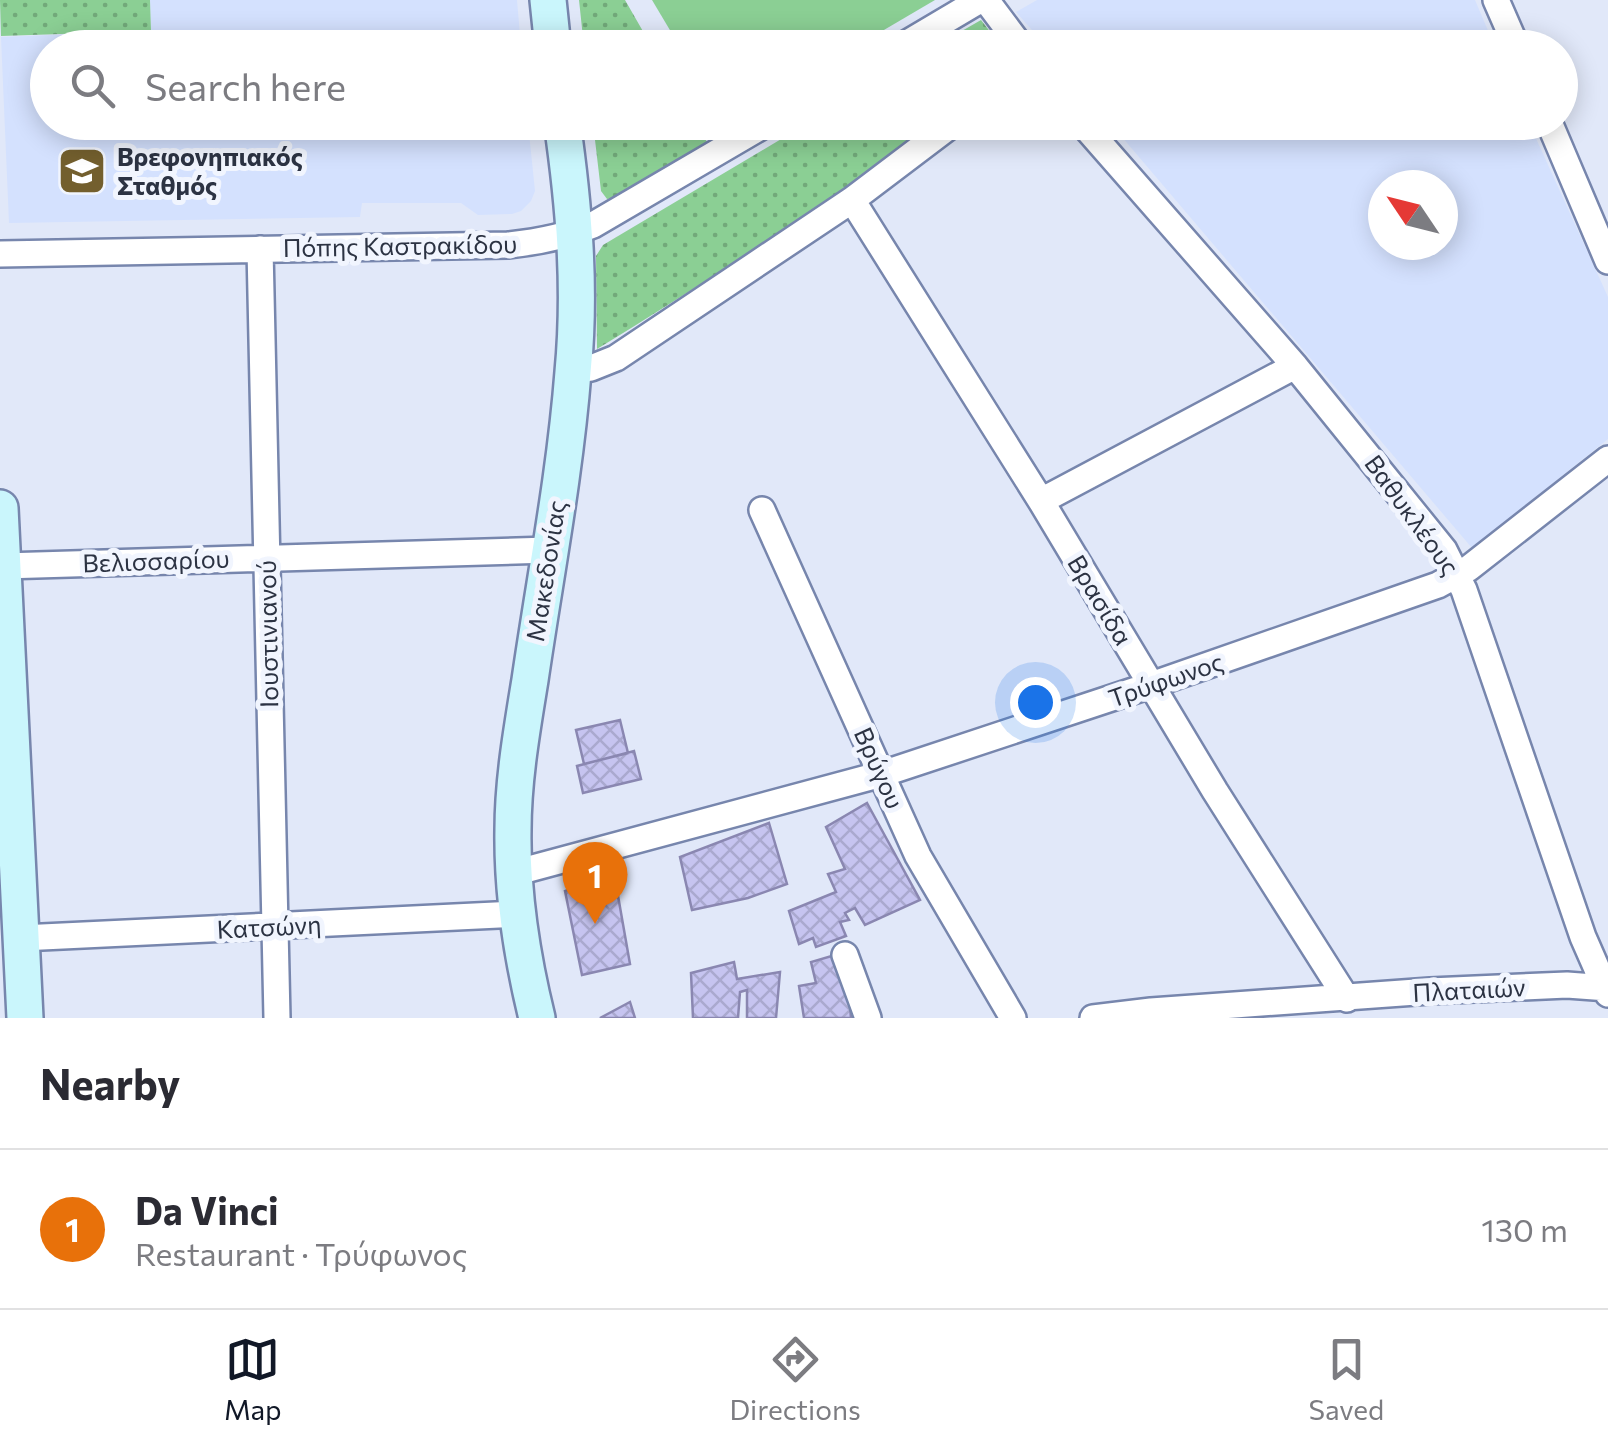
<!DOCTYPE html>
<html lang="en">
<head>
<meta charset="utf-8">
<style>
	body { margin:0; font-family:Commissioner,sans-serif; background:#f7f7f7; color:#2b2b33 }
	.compass { position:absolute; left:1368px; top:170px; width:90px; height:90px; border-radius:50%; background:#fff; box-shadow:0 5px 25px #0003; rotate:305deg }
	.you { position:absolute; left:1035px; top:702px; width:35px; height:35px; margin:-25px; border:8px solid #fff; border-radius:50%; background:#1a73e8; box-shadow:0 0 0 15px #1a73e833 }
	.badge { display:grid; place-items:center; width:65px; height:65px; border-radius:50%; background:#111827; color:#fff; font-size:32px; font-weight:700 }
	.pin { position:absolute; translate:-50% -82px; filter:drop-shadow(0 2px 5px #0008) }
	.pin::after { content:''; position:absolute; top:52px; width:35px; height:30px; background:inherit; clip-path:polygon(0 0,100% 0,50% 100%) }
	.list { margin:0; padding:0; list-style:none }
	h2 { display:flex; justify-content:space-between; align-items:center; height:130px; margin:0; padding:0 40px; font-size:42px }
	h2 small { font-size:32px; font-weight:400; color:#7c7c81 }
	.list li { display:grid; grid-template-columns:65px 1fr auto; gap:30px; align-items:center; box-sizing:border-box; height:160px; padding:0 40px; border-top:2px solid #e1e1e2 }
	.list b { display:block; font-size:38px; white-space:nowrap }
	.list p { margin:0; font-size:32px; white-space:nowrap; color:#7c7c81 }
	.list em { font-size:32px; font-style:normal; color:#7c7c81 }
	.icon { flex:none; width:55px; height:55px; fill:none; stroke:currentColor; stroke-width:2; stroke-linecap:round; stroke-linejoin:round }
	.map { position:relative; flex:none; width:1608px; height:1018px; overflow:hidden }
	.search { position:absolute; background:#fff; box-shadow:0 5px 25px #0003; left:30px; right:30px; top:30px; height:110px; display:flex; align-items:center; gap:25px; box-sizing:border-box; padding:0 35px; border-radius:55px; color:#7c7c81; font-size:38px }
	.sheet { height:290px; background:#fff }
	nav { display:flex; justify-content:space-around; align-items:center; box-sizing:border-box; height:140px; border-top:2px solid #e1e1e2; background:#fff; font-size:28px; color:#7c7c81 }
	nav a { display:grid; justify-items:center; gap:5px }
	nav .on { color:#111827 }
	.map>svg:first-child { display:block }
	.built { fill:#d4e1fe; fill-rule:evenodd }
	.grass { fill:url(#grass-dots) }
	.pitch { fill:#8bcf94 }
	.building { fill:url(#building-cross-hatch); stroke:#8a87b1; stroke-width:2.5 }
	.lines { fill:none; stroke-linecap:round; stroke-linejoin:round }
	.street-casing { stroke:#7786ad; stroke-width:30 }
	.secondary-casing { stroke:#7786ad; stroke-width:40 }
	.street { stroke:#fff; stroke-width:25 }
	.secondary { stroke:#caf6fc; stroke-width:35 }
	.labels { text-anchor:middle; stroke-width:10; stroke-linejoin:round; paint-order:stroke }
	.poi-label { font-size:25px; font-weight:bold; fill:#2c3343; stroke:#f1f5fe; text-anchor:start }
	.street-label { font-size:25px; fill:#2c3343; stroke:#f1f5fe }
</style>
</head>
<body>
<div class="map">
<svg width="1608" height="1018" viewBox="0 0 1608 1018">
	<defs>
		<pattern id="grass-dots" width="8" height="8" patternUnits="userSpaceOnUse" patternTransform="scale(2.5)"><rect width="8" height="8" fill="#8bcf94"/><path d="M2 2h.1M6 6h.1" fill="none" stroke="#72a97a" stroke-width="1.8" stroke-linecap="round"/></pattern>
		<pattern id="building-cross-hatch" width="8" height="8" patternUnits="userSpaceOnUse" patternTransform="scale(2.5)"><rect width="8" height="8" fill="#c6c4f0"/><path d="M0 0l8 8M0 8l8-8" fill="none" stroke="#aaa9cf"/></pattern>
	</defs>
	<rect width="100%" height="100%" fill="#e1e8f9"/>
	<path class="built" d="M150 0H517L521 47 48 48V122L528 123 535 191 531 201 521 211 512 214 478 215 461 203H362L360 217 9 223 1 37 151 31Z
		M1037 0H1475L1495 47H1047L1016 12Z
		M1110 123H1529L1608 297V439L1472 548ZM1383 185H1443V245H1383Z"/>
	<path class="grass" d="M0 0H150L151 31 1 36Z
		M579 0H625L652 47H584Z
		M981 20 1002 47H934Z
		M593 123H696L707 142 614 198 607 199 601 191Z
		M808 123H935C826 204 713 278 597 349L596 256 603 245Z"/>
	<path class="pitch" d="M652 0H935L855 47H680Z"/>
	<path class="building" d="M620 720 628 753 584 764 576 730Z
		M634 751 641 779 583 793 577 766Z
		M867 803 920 900 865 925 855 908 845 913 849 920 840 922 846 936 816 947 813 938 799 944 789 911 836 892 828 874 845 869 826 827Z
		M769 823 787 884 748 898 692 910 680 857Z
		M614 873 630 964 582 975 565 891Z
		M835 955 848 984 851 1018H804L799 986 816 983 811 962Z
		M734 962 737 979 780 972 776 1018H747V990L740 992 738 1018H693L691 973Z
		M630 1002 635 1018H600Z"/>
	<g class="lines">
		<g class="street-casing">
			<path id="street" d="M986 0 1022 48
				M1496 0 1517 48
				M899 48 980 0
				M1081 122 1295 366 1444 550 1464 590 1583 937 1608 994
				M1549 122 1608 261
				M852 200 1041 501 1215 791 1347 999
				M260 249 277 1018
				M0 254 508 245C538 242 565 237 593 225L769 122
				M574 370 591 368 616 358 852 200 955 122
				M1041 501 1295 366
				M762 510 918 856 1013 1018
				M3 566 549 550
				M514 873 882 774 1151 685 1438 585 1469 568 1608 459
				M21 938 518 914
				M845 955 868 1018
				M1093 1018 1151 1011 1430 991 1567 985 1608 988"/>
		</g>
		<g class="secondary-casing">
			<path id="secondary" d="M548 0 553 48
				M0 508 25 1018
				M537 1018C522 957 512 893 513 830 513 780 522 729 530 680 545 577 565 475 573 372 581 288 574 205 562 122"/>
		</g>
		<use href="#street" class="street"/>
		<use href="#secondary" class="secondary"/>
	</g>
	<defs>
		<g id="school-square" transform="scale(2.5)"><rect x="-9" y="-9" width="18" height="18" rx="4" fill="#735f2e" stroke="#f1f5fe"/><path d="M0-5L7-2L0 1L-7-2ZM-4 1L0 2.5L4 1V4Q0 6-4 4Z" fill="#fff"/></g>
	</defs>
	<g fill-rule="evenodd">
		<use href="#school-square" x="82" y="171"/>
	</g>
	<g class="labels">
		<g class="poi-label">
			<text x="117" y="166">Βρεφονηπιακός<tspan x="117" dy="29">Σταθμός</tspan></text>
		</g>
		<g class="street-label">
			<text transform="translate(400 246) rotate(-1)" y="9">Πόπης Καστρακίδου</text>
			<text transform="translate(1412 515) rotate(54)" y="9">Βαθυκλέους</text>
			<text transform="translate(156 561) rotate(-2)" y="9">Βελισσαρίου</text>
			<text transform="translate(546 571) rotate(-81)" y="9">Μακεδονίας</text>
			<text transform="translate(1100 600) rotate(59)" y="9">Βρασίδα</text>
			<text transform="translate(268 634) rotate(-91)" y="9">Ιουστινιανού</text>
			<text transform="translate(1166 680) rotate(-19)" y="9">Τρύφωνος</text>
			<text transform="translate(879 768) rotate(66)" y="9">Βρύγου</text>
			<text transform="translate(269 927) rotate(-3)" y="9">Κατσώνη</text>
			<text transform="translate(1469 990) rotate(-3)" y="9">Πλαταιών</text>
		</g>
	</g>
</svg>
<svg class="compass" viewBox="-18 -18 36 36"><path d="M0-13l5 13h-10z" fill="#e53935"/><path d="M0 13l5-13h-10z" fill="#7c7c81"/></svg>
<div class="you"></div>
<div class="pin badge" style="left:595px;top:924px;background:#e8710a">1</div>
<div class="search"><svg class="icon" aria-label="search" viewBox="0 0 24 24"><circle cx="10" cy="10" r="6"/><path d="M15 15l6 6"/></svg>Search here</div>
</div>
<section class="sheet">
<h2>Nearby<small></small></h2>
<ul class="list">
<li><span class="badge" style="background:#e8710a">1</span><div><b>Da Vinci</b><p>Restaurant · Τρύφωνος</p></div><em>130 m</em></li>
</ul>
</section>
<nav>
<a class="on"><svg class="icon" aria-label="map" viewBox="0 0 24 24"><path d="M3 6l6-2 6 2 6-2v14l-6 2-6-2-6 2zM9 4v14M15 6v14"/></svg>Map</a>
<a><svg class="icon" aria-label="directions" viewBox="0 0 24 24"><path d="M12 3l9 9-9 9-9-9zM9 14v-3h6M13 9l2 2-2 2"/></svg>Directions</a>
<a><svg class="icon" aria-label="saved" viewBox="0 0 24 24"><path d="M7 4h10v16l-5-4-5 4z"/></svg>Saved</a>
</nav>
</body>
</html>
